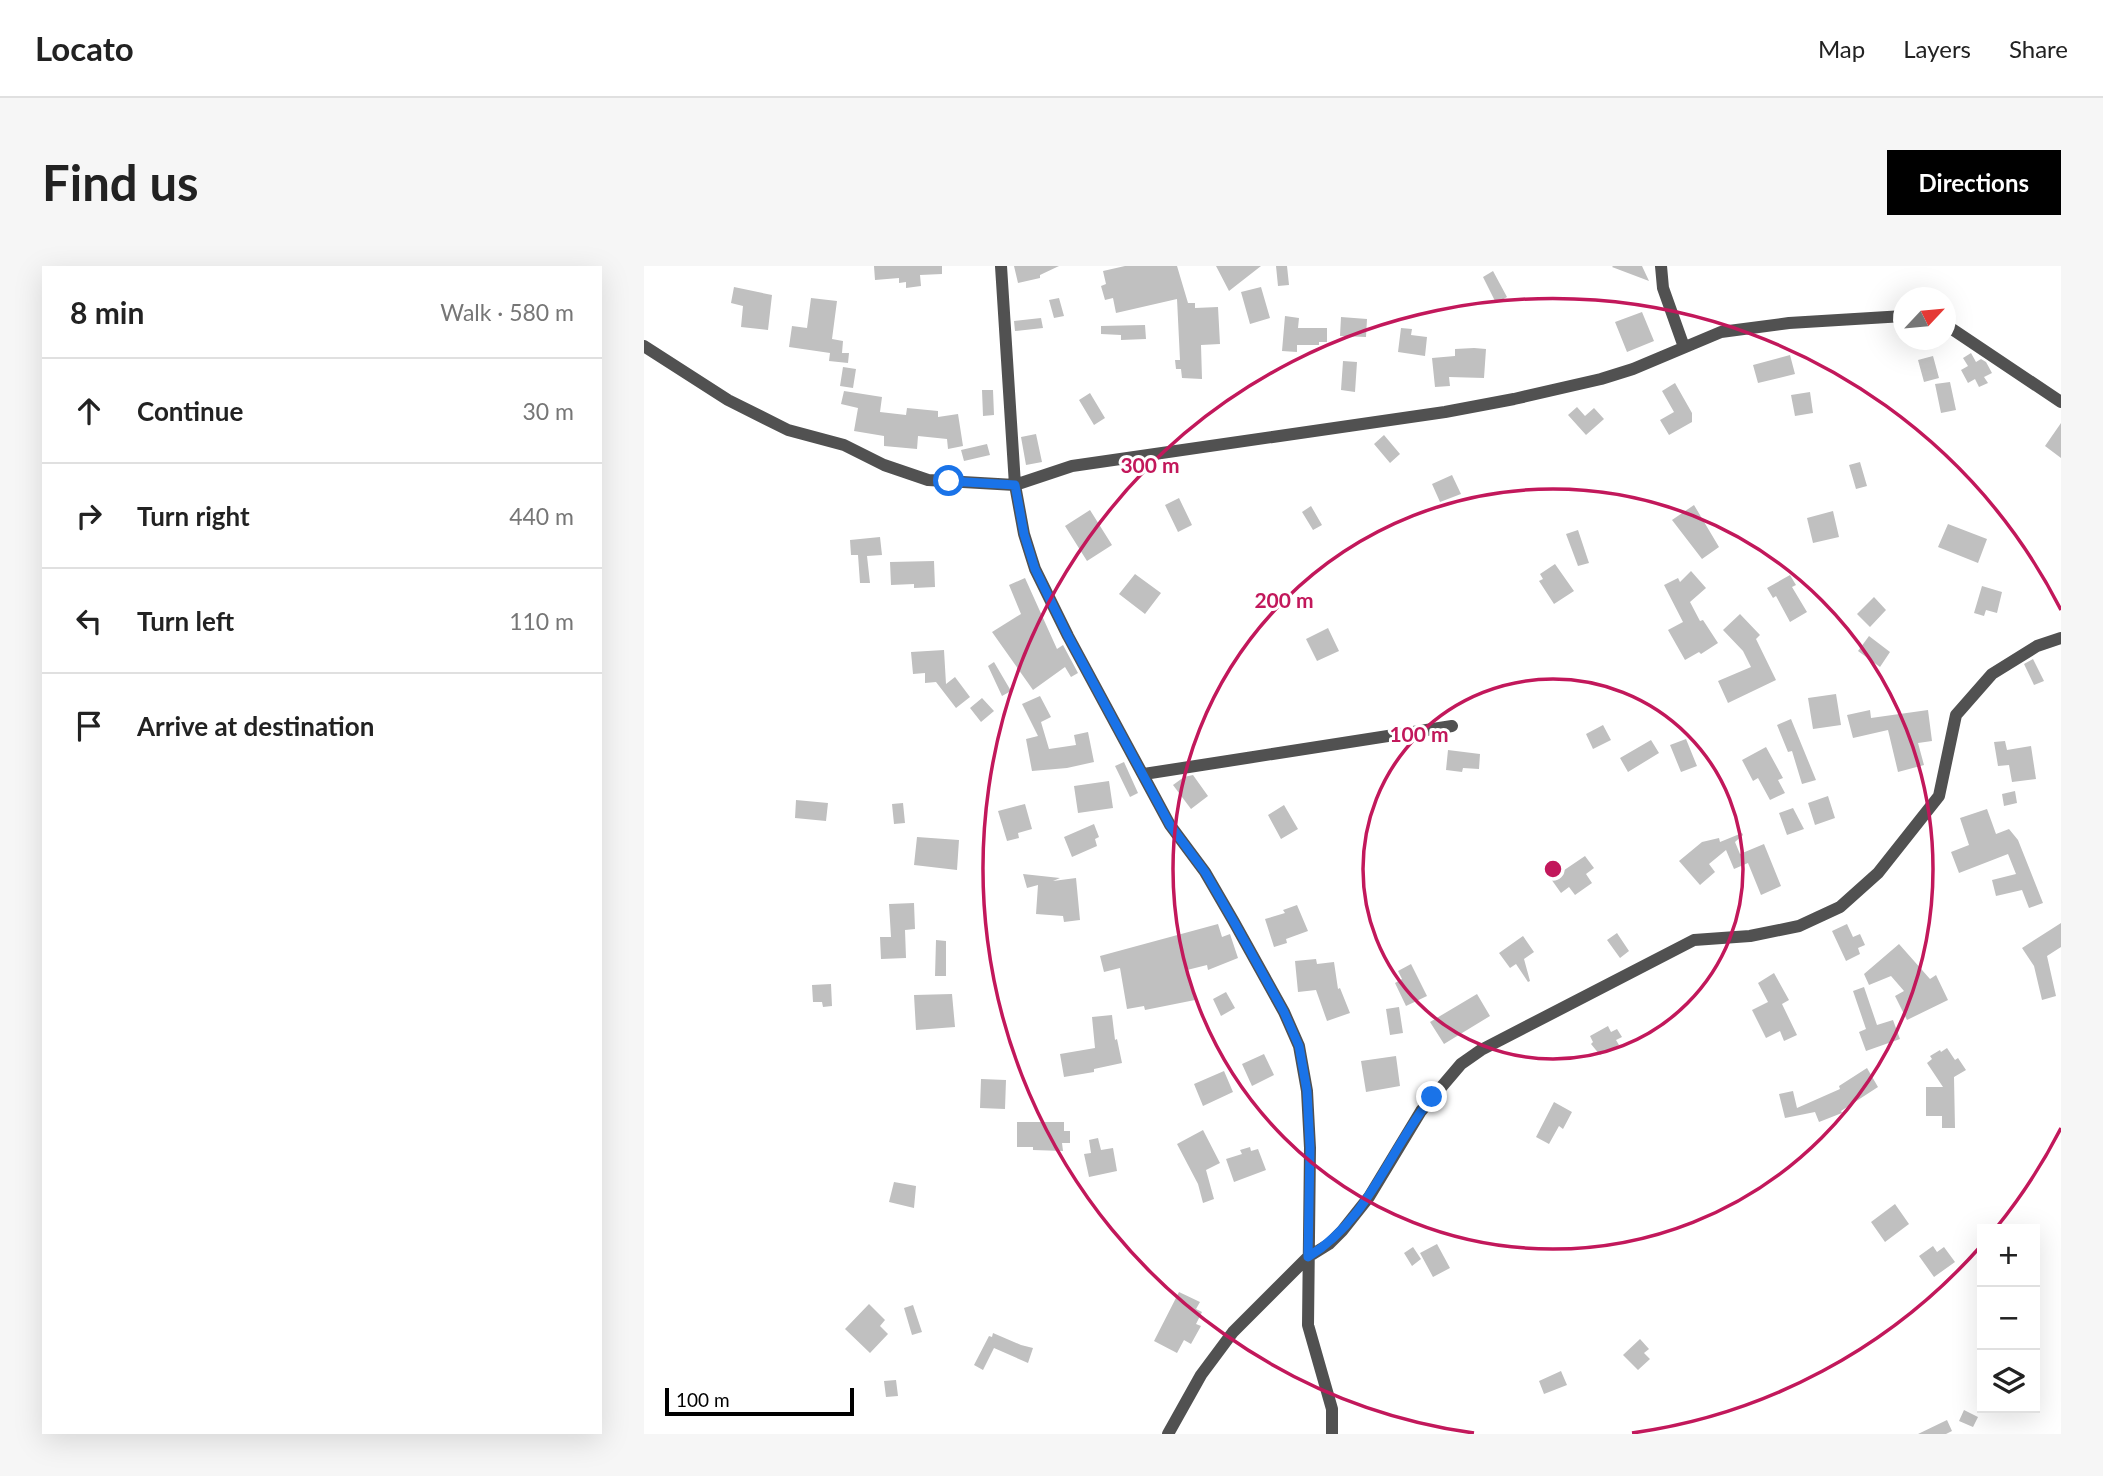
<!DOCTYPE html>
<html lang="en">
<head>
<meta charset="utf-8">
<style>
	body { margin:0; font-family:Lato,sans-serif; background:#f6f6f6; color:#222 }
	.controls { position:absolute; right:21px; bottom:21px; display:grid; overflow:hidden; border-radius:0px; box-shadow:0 7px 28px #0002 }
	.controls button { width:63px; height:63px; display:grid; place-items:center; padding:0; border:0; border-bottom:2px solid #e0e0e0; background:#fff; color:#222; font:35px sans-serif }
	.compass { position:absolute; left:1249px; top:21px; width:63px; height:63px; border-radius:50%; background:#fff; box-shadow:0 7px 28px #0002; rotate:64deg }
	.scale { position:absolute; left:21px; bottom:18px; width:189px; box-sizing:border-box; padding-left:7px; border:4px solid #000; border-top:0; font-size:19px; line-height:24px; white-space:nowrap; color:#000; -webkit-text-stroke:5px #fff; paint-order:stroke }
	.stop { position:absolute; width:21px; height:21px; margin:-16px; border:5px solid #1a73e8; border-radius:50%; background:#fff }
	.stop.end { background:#1a73e8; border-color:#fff; box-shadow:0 2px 7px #0008 }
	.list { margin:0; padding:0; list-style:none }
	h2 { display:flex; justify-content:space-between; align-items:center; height:91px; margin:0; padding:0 28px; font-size:30px }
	h2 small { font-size:23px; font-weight:400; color:#767676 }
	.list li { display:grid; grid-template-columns:46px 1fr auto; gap:21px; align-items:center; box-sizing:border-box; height:105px; padding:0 28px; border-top:2px solid #e0e0e0 }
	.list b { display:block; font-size:26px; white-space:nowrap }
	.list em { font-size:23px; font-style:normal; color:#767676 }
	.icon { flex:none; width:38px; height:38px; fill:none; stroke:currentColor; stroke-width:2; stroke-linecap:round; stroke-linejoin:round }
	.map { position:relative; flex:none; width:1417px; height:1168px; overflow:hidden; border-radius:0px }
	header { display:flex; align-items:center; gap:42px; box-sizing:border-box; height:98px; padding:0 35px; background:#fff; border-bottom:2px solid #e0e0e0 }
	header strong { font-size:33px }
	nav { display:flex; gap:38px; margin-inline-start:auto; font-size:24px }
	.intro { display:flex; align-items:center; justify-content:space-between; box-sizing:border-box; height:168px; padding:0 42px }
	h1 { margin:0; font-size:49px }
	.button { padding:18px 32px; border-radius:0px; background:#000; color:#fff; font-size:24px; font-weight:700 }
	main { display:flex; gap:42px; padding:0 42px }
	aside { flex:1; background:#fff; border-radius:0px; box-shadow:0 7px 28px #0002 }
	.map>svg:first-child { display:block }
	.building { fill:#c0c0c0 }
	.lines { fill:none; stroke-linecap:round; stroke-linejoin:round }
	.minor { stroke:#515151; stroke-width:12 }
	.route { stroke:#1a73e8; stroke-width:9 }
	.ring { fill:none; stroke:#c2185b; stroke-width:3.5 }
	.centre { fill:#c2185b; stroke:#fff; stroke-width:3.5 }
	.ring-label { font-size:21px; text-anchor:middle; font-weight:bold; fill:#c2185b; stroke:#fff; stroke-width:6; stroke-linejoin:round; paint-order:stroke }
</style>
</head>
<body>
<header>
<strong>Locato</strong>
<nav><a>Map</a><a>Layers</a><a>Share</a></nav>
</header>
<div class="intro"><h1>Find us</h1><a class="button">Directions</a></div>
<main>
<aside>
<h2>8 min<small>Walk · 580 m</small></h2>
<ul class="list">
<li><svg class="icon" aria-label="ahead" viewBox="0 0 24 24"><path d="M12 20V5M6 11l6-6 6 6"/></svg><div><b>Continue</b></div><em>30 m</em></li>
<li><svg class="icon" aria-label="right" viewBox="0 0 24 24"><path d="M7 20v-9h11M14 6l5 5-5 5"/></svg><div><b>Turn right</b></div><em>440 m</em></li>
<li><svg class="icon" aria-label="left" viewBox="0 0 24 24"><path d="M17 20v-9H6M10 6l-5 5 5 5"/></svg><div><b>Turn left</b></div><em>110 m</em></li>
<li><svg class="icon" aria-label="arrive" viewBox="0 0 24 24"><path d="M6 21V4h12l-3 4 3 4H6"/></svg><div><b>Arrive at destination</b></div></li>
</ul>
</aside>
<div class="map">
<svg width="1417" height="1168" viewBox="0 0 1417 1168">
	<rect width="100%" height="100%" fill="#fff"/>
	<path class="building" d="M230 0H298V8L276 9 277 20 262 22V16L255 17V12L231 14Z
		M370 0H415L396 9V12L374 17Z
		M481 0H533L544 37H551V42L574 41 576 78 557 79 558 113 538 112 537 103H532L531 94H536L533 33 472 47 469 32 461 34 457 20 462 18 459 5Z
		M572 0H617L585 25Z
		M632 0H643L645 19 634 20Z
		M969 0H998L1005 15 968 1Z
		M849 5 863 31 852 37 839 11Z
		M90 21 128 29 124 64 97 61 99 40 87 37Z
		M617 21 626 52 606 58 597 26Z
		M167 32 193 35 188 73 199 75 198 87H205L204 97 185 95 186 87 145 81 148 60 163 62Z
		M415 32 420 50 410 52 405 34Z
		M998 46 1010 75 983 86 971 56Z
		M641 50 655 52 654 62H683V76H675V79H653V86L638 85Z
		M697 51 723 53 722 71 696 70Z
		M397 52 399 62 371 65 370 55Z
		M501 59 502 73 477 74V69L457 68V60Z
		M757 62 768 63 767 69 783 71 781 90 754 86Z
		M830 82 842 83 840 112 805 111 806 120 791 121 788 92 811 90V83Z
		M1327 87 1332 96 1337 93 1342 96 1348 107 1340 111 1344 117 1335 121 1331 113 1324 117 1317 104 1324 100 1319 92Z
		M1146 89 1151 108 1114 117 1109 99Z
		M1289 90 1295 112 1280 116 1274 94Z
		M699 95 713 96 711 126 697 124Z
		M199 101 212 103 209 122 196 120Z
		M1306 116 1312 144 1297 147 1291 118Z
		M1031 117 1048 147V156L1025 169 1016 154 1030 146 1018 125Z
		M338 124H349L350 149 339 150Z
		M200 125 238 131 236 146 262 149 263 142 294 145V151L314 148 319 180 304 183 303 173 274 170 273 183 240 180V170L210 165 214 142 197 138Z
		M1166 126 1169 147 1151 150 1147 129Z
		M446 127 461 152 450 159 435 134Z
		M933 141 941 150 950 142 960 153 942 169 924 149Z
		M1417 157V192L1401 180Z
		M392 168 398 196 382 199 377 171Z
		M740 169 756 188 746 197 730 178Z
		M343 178 346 189 320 195 317 184Z
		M1216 196 1223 220 1212 223 1205 199Z
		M808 209 817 228 796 236 788 218Z
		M535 232 548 259 534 266 521 239Z
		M1050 239 1075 281 1058 293 1028 254Z
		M667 240 678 259 669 264 658 246Z
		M446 244 468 279 443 295 421 260Z
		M1189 245 1195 271 1169 277 1163 252Z
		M1304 258 1343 273 1334 297 1294 281Z
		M934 264 945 297 934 300 922 268Z
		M236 271 238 289 223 290 226 317H216L214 289H207L206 274Z
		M290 295 291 321 270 322V318L247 319 246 296Z
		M911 298 930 325 910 338 895 315 899 313 896 308Z
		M1047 305 1062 322 1046 336 1056 355 1059 354 1074 377 1057 388 1055 386 1041 394 1024 364 1039 356 1020 319 1034 312 1036 316Z
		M491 308 517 327 501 348 475 328Z
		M1146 309 1152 319 1148 321 1163 346 1146 356 1132 330 1129 332 1123 322Z
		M381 312 413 383 419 379 434 407 427 411 421 401 389 424 348 366 377 348 365 319Z
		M1338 320 1358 326 1353 347 1342 344 1340 350 1330 347Z
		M1230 331 1242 344 1226 361 1213 348Z
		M1096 348 1116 369 1112 373 1132 414 1084 437 1074 415 1107 401 1099 385 1079 364Z
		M684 362 695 385 673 395 662 373Z
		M1225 370 1246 386 1236 401 1214 385Z
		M300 384 302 418 311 411 326 431 312 442 292 416 281 417V407L269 408 267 386Z
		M1389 393 1400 415 1390 419 1380 398Z
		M350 396 367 425 358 430 344 400Z
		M1192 428 1197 459 1169 463 1164 432Z
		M396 430 407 451 397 456 405 483 432 479 430 469 444 466 450 496 423 502 388 505 382 473 394 470 378 438Z
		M338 432 350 445 337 456 326 442Z
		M1226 444 1227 452 1284 444 1288 475 1274 477 1280 499 1254 506 1244 464 1209 472 1203 449Z
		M1147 453 1172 514 1158 518 1148 485 1144 486 1133 459Z
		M959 459 967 474 949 483 942 468Z
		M1042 473 1053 500 1037 506 1026 479Z
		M1007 474 1015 487 984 506 976 492Z
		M1361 475 1363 484 1387 480 1392 513 1368 516 1365 499 1354 500 1350 476Z
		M1122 481 1139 512 1134 514 1141 527 1126 534 1114 512 1109 515 1098 494Z
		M804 484 836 488 835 503 819 502 818 506 802 504Z
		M480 496 494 527 486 531 471 500Z
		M549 509 564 530 547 543 529 519 540 511Z
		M465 515 469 542 434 547 430 520Z
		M1371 525 1373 537 1360 540 1358 528Z
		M1184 530 1191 552 1171 559 1164 537Z
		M152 534 184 537 182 555 151 552Z
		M259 537 261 557 250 558 248 538Z
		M381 538 388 563 374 567 375 572 363 575 354 545Z
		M640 539 654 563 637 573 624 549Z
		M1149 542 1160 563 1143 569 1135 547Z
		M1343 543 1352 568 1365 563 1374 574 1399 637 1385 642 1378 624 1352 630 1348 614 1372 608 1364 588 1315 607 1307 586 1325 579 1316 552Z
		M450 558 455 571 451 573 453 580 428 591 420 571Z
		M1098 567 1099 569 1091 576 1096 588 1120 578 1137 620 1117 629 1104 597 1090 603 1082 584 1065 598 1071 606 1056 619 1035 595 1058 576 1075 572 1076 576Z
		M273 571 315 574 313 604 270 599Z
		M941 590 950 602 942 608 948 617 931 629 925 621 917 627 907 613Z
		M379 608 416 612 409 615 432 612 436 654 420 656 419 650 392 648 394 619 383 622Z
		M270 637 271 663 261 664 262 692 237 693 236 671H247L245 638Z
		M653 639 664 665 642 673 643 677 630 681 621 653 641 647 639 644Z
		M1417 657V681L1403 690 1412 730 1398 734 1390 700 1378 682Z
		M574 658 578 671 586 668 594 692 564 704 563 699 543 704 551 734 501 744 500 740 483 743 476 702 460 706 456 690Z
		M1203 658 1209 671 1216 668 1221 679 1214 682 1216 688 1202 695 1188 665Z
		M973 667 985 685 976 692 963 674Z
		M879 670 890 686 880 693 886 715 884 716 872 698 866 702 855 687Z
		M292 674 302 675V710H291Z
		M1255 678 1286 713 1292 709 1304 734 1263 754 1251 730 1260 725 1247 710 1225 719 1220 708Z
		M672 693 673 698 690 696 694 723 696 722 706 747 683 755 672 724 654 726 651 695Z
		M767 698 783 730 762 740 751 717 758 713 754 705Z
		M1130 707 1145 734 1138 738 1153 769 1140 775 1136 765 1122 772 1108 744 1124 736 1114 717Z
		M187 718 188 740 179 741 178 736H169L168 719Z
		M1220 721 1233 759 1249 754 1256 773 1222 785 1215 766 1222 763 1209 725Z
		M582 726 591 742 577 750 569 733Z
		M308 728 311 761 272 764 270 729Z
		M833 728 846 750 800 778 786 756Z
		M755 741 759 767 746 769 742 743Z
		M468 749 471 774 473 773 478 797 450 803V806L420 811 416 788 451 782 448 751Z
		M964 760 967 766 973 763 978 771 972 774 975 779 956 789 947 778 949 776 946 770Z
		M1303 782 1311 794 1314 792 1322 804 1310 811 1311 862H1298V850H1282V821H1299L1283 797 1288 793 1286 790 1296 784 1297 786Z
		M620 788 630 809 608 820 598 798Z
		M752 790 756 820 722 826 717 795Z
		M1223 802 1234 821 1197 845 1198 847 1175 856 1171 846 1141 852 1135 828 1149 825 1153 842 1196 823 1195 820Z
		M580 805 589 826 559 840 550 818Z
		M337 813 362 814 361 843 336 842Z
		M910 836 928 846 919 863 915 860 905 878 892 871Z
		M373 856H420V865H426V877H418L419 885 389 884V881H373Z
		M559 864 576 897 562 904 570 933 559 937 554 918 533 878Z
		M454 872 457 884 469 882 473 905 445 911 440 888 447 887 445 874Z
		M606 881 607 885 614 883 622 904 590 916 582 893 598 888 596 884Z
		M250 916 272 920 270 942 245 936Z
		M1251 938 1265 958 1241 976 1227 956Z
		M793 978 806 1002 789 1011 776 987Z
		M1289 980 1293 986 1300 981 1311 996 1290 1011 1275 990Z
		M769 981 777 993 768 1000 760 987Z
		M535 1026 556 1036 552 1043 558 1046 552 1058 557 1060 547 1078 540 1074 533 1087 510 1075Z
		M225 1038 241 1054 236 1060 244 1068 226 1087 201 1063Z
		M269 1039 278 1066 268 1069 260 1042Z
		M349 1067 377 1079 389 1082 384 1097 350 1082 339 1104 330 1099 345 1070 348 1071Z
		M996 1073 1005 1083 1000 1087 1006 1093 994 1104 979 1089Z
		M917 1105 923 1119 900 1128 895 1115Z
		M252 1114 254 1130 242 1131 240 1115Z
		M1320 1144 1334 1151 1329 1161 1315 1155Z
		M1303 1154 1308 1165 1302 1168H1274Z"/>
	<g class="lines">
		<path class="minor" d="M357 0 371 219 380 268 391 303 424 370 485 483 526 559 561 606 590 656 640 746 655 780 663 825 666 882 664 1059 688 1143V1168
			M1017 0 1019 22 1040 81
			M1302 59 1417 136
			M0 80 84 134 144 164 200 179 240 199 284 214 371 219 428 200 801 146 870 133 957 113 989 103 1077 66 1145 57 1260 50
			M500 508 808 460
			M524 1168 557 1109 589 1066 664 991 685 978 698 965 725 931 777 845 817 798 837 784 1050 674 1106 670 1155 660 1196 641 1234 607 1295 530 1312 449 1348 408 1393 380 1417 372"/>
	</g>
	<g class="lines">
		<path class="route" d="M305 215 371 219 380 268 391 303 424 370 526 559 561 606 590 656 640 746 655 780 663 825 666 882 664 991C726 953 744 885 788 831"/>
	</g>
	<g class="ring">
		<circle cx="909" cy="603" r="190"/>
		<circle cx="909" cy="603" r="380"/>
		<path d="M1417 862A570 570 0 0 1 1352 962M1336 981A570 570 0 0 1 988 1167M830 1167A570 570 0 1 1 1417 344"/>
	</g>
	<circle cx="909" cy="603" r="10" class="centre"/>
	<g class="ring-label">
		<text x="506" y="207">300 m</text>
		<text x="640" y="342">200 m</text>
		<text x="775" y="476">100 m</text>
	</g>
</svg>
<div class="controls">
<button>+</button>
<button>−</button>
<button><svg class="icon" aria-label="layers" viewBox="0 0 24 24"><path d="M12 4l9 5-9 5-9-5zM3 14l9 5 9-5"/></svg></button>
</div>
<svg class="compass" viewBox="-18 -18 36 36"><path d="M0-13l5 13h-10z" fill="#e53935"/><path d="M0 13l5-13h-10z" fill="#767676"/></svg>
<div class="scale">100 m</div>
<div class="stop" style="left:305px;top:215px"></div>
<div class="stop end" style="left:788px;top:831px"></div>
</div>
</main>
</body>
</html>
